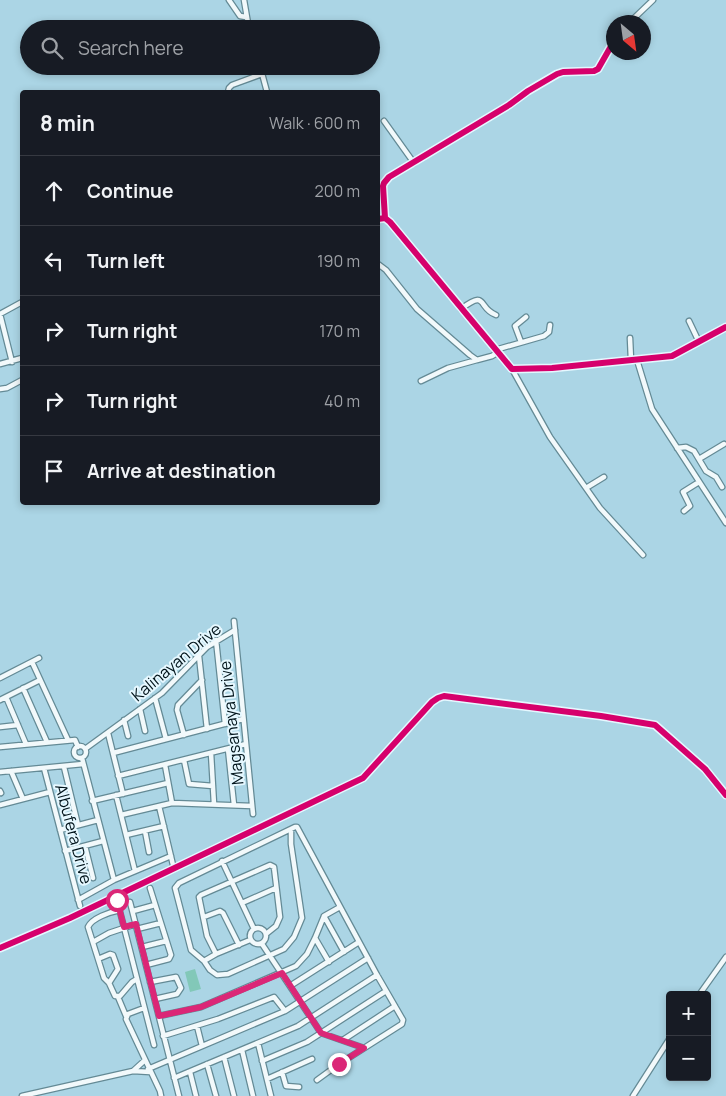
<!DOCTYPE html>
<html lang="en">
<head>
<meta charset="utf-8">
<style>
	body { margin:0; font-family:Manrope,sans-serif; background:#242831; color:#f1f3f6 }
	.controls { position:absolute; right:15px; bottom:15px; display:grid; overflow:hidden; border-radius:5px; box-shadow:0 2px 8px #0003 }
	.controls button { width:45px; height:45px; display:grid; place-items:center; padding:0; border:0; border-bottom:1px solid #363941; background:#171b24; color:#f1f3f6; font:25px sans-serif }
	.compass { position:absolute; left:606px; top:15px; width:45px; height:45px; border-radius:50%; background:#171b24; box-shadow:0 2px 8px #0003; rotate:151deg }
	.stop { position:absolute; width:15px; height:15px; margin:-11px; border:4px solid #db2777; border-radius:50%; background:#fff }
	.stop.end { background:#db2777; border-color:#fff; box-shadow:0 1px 5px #0008 }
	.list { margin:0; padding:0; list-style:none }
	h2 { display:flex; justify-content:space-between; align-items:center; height:65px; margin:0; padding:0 20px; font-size:21px }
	h2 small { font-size:16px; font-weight:400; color:#9ea1a6 }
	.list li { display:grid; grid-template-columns:32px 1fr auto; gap:15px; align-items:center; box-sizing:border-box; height:70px; padding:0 20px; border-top:1px solid #363941 }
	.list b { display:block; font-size:19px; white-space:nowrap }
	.list em { font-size:16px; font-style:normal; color:#9ea1a6 }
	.icon { flex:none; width:28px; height:28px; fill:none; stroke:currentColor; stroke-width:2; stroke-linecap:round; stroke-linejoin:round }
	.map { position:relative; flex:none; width:726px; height:1096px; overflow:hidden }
	.search { position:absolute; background:#171b24; box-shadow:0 2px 8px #0003; left:20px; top:20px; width:360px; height:55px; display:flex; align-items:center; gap:12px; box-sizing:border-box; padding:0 18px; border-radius:28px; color:#9ea1a6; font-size:19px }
	.panel { position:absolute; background:#171b24; box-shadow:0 2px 8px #0003; left:20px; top:90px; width:360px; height:415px; border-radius:5px }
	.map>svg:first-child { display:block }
	.green { fill:#82c8b8 }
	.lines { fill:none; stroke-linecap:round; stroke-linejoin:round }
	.minor-casing { stroke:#648a95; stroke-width:7 }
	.minor { stroke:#f2f9fb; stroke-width:4.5 }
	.cycleway-casing { stroke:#e6f8ff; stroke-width:9 }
	.cycleway { stroke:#d6006c; stroke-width:6 }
	.route { stroke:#db2777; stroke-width:6 }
	.labels { text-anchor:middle; stroke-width:4; stroke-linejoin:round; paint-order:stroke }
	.street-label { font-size:16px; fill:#00131a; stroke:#e6f8ff }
</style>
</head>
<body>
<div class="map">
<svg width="726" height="1096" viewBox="0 0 726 1096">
	<rect width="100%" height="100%" fill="#abd5e5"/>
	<path class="green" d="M195 969 201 989 190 992 185 972Z"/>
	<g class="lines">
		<g class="minor-casing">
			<path id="minor" d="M229 0 240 16 246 17
				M244 0 249 29
				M630 22 653 0
				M260 66 267 92
				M228 92 229 88 232 85 262 74
				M384 121 414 163
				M385 218 383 186 384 183 389 177 509 105 528 91 557 74 563 72 594 71 598 69 614 41
				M378 219 385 218 390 222 512 369 552 368 672 356 726 327
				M378 264 386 270 417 309 470 355 477 360 492 356 497 353
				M461 309C488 289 477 308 496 315
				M0 314 12 362
				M0 314 22 302
				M689 321 699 342
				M630 338 631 360
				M521 342 515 326 526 317
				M495 350 544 336 549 332 550 325
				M637 360 652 409 726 523
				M0 364 22 358
				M512 369 550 437 600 508 643 555
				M421 381 448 368 477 360
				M0 389 7 388 22 380
				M677 448 686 447 694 451 706 471 716 477 722 487
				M699 459 724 444
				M586 488 604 477
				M684 511 690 506 683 492 699 482
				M234 621 253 814
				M216 640 225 724
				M199 656 207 729
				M32 662 68 740
				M0 678 39 658
				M23 688 47 742
				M6 697 26 744
				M155 698 166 739
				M0 700 40 680
				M140 709 145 731
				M124 720 128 736
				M0 727 18 725
				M108 733 123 794
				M184 735 177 710 178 705 202 680
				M74 752a6 6 0 1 1 12 0a6 6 0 1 1-12 0Z
				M0 747 75 740 78 747
				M85 749 162 693 207 647 235 630
				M228 749 234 805
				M113 753 243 719
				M211 753 214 804
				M82 758 114 880
				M184 760 189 784 213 786
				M165 765 172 803
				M64 767 78 825
				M44 768 80 906
				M11 771 23 799
				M0 772 83 764
				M118 776 246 744
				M0 791 1 793
				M116 795 135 871
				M92 801 168 783
				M0 805 50 792
				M159 806 173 865
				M121 815 172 803 252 806
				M291 829V844L302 918 294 937 284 949 228 974 217 975 210 970 204 961 191 950 175 888 179 883 295 827H297L377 975 403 1020 402 1024 339 1064 317 1080
				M60 830 98 820
				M145 831 149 852
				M126 835 164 826
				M85 846 93 878
				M65 851 103 841
				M222 861 254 929
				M78 900 114 880 171 856
				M117 900 154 1045
				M130 902 179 1096
				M242 903 276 888
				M120 910C110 912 92 918 88 927L104 978 109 983 115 996H120L132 982 137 979
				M133 911 155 905
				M324 916 344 952
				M204 917 220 911 223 913 239 945
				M250 936a8 8 0 1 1 16 0a8 8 0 1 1-16 0Z
				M137 929 161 923
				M315 938 329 962
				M93 942 109 933 136 924
				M262 944 321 1033 364 1048
				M142 947 166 941
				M0 948 70 918 363 778 432 702 438 698 444 696 601 716 655 725 705 769 726 795
				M216 954 207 936 199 897 201 895 270 865 274 867 280 917 276 926 266 934
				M98 959 110 954 113 955 118 969 109 983
				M204 961 216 954 250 940
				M146 965 169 959 171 955 150 888
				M150 982 176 977 181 988 177 994 155 999
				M290 986 359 942
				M699 995 726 957
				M118 997 126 1016
				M144 1008 128 1014 126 1019 160 1091 161 1096
				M159 1016 201 1007 296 966 307 954 315 938 324 916 340 907
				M197 1026 202 1046
				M163 1036 218 1019 274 997 285 1011
				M343 1040 395 1006
				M258 1043 271 1096
				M242 1050 253 1096
				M224 1057 234 1096
				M262 1061 307 1042 386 991
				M207 1064 216 1096
				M148 1069 285 1011 368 958
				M133 1071 144 1061
				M190 1072 196 1096
				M282 1072 286 1086 299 1087
				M174 1078 298 1026 377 975
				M267 1079 312 1059
				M22 1096 133 1071 150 1072
				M633 1096 670 1038"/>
		</g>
		<use href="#minor" class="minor"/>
		<g class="cycleway-casing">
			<path id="cycleway" d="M385 218 383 186 384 183 389 177 509 105 528 91 557 74 563 72 594 71 598 69 614 41
				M378 219 385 218 390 222 512 369 552 368 672 356 726 327
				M0 948 70 918 363 778 432 702 438 698 444 696 601 716 655 725 705 769 726 795"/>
		</g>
		<use href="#cycleway" class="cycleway"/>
	</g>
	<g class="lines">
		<path class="route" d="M117 900 124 927 136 924 159 1016 201 1007 282 973 321 1033 364 1048 339 1064"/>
	</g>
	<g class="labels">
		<g class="street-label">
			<text transform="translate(176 662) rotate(-40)" y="6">Kalinayan Drive</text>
			<text transform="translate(231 723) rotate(-96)" y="6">Magsanaya Drive</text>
			<text transform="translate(74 834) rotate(75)" y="6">Albufera Drive</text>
		</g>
	</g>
</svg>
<div class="controls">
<button>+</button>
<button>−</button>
</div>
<svg class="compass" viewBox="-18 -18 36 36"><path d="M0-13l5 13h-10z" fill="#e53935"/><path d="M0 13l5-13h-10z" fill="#9ea1a6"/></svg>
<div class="stop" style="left:117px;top:900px"></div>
<div class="stop end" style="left:339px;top:1064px"></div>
<div class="search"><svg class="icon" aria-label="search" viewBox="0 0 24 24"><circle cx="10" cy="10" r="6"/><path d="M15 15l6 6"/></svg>Search here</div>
<section class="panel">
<h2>8 min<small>Walk · 600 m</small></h2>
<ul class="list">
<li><svg class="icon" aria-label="ahead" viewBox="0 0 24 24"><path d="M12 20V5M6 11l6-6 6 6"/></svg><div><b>Continue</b></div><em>200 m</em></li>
<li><svg class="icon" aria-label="left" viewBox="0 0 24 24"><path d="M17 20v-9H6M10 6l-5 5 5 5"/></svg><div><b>Turn left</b></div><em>190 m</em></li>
<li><svg class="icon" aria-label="right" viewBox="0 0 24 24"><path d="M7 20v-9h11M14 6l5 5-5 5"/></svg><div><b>Turn right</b></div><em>170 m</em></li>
<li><svg class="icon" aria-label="right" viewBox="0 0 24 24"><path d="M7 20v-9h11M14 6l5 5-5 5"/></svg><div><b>Turn right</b></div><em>40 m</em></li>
<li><svg class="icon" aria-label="arrive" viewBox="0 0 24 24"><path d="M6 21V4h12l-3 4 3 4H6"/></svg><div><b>Arrive at destination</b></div></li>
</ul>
</section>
</div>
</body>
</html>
